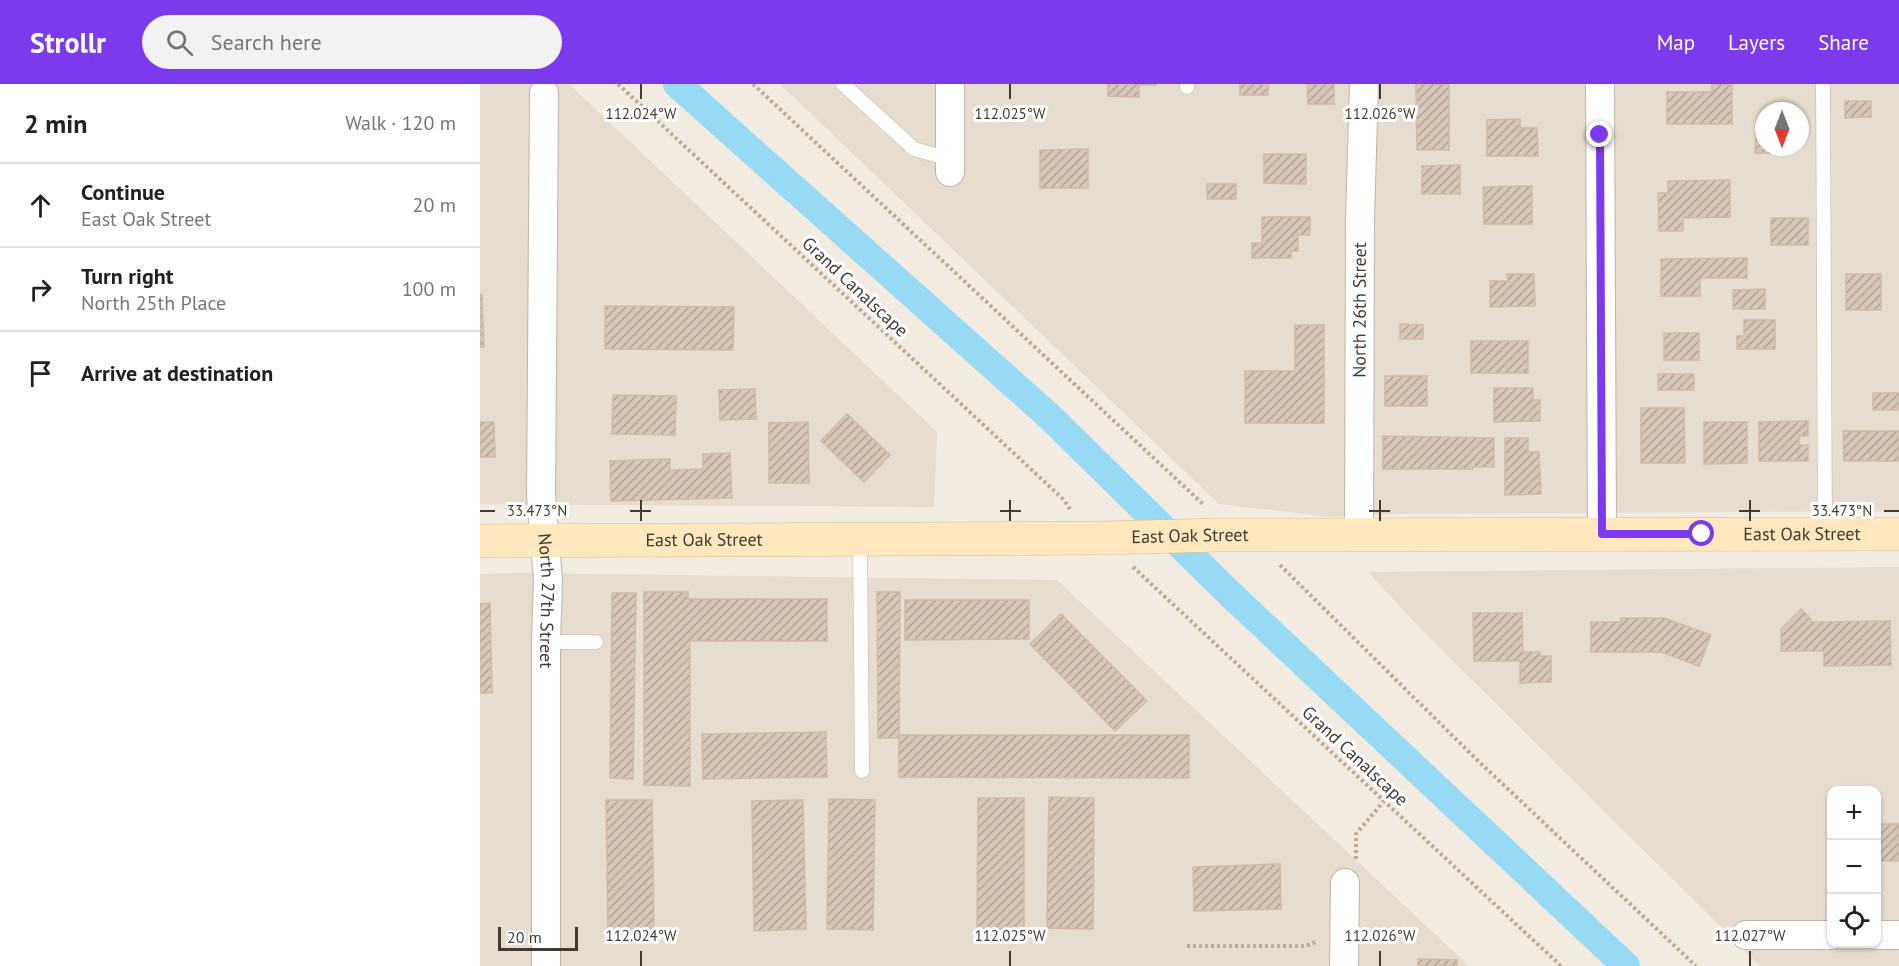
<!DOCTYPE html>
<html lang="en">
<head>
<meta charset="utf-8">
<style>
	body { margin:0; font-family:"PT Sans",sans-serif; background:#f2f2f2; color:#202124 }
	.controls { position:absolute; right:18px; bottom:18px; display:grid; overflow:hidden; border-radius:12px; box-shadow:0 2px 4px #0004 }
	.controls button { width:54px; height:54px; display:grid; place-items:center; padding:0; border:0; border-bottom:2px solid #e0e0e0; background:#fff; color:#202124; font:30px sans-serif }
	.compass { position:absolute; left:1275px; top:18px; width:54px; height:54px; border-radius:50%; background:#fff; box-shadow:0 2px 4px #0004; rotate:180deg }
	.scale { position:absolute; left:18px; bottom:15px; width:80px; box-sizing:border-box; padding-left:6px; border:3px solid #433a32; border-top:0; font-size:16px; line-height:21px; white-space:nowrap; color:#433a32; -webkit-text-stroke:4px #fff; paint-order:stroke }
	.stop { position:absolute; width:18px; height:18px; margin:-14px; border:4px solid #7c3aed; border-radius:50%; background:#fff }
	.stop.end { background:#7c3aed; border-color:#fff; box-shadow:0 2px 6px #0008 }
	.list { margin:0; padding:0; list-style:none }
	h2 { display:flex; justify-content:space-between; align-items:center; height:78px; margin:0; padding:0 24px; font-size:26px }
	h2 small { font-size:20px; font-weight:400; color:#757577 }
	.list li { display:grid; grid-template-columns:39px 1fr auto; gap:18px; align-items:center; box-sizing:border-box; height:84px; padding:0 24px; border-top:2px solid #e0e0e0 }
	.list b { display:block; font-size:22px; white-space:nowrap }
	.list p { margin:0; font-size:20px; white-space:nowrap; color:#757577 }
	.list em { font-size:20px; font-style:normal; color:#757577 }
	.icon { flex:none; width:33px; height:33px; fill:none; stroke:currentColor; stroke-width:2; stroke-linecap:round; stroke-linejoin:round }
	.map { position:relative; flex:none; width:1419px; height:882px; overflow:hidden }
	header { display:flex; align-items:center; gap:36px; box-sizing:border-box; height:84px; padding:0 30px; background:#7c3aed; color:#fff }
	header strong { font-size:28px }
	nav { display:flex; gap:33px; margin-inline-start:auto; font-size:21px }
	.search { width:420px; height:54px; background:#f2f2f2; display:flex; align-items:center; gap:15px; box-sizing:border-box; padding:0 21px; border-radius:33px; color:#757577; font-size:22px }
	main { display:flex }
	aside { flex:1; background:#fff }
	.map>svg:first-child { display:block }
	.residential { fill:#e6dccf; fill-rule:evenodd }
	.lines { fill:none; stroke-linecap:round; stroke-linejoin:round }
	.canal { stroke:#98daf4; stroke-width:28 }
	.building { fill:url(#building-hatch); stroke:#cfbba9; stroke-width:1.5 }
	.lane-casing { stroke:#c0b4a6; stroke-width:15 }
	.street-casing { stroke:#c0b4a6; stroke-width:30 }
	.secondary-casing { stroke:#d8bc8f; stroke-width:34 }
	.path { stroke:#c0ab94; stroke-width:4; stroke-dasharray:3 3; stroke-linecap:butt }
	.lane { stroke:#fff; stroke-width:14 }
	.street { stroke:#fff; stroke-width:28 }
	.secondary { stroke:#ffe7be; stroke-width:33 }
	.route { stroke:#7c3aed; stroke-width:8 }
	.ticks { fill:none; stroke:#433a32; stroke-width:2 }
	.labels { text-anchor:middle; stroke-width:6; stroke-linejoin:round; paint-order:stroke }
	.street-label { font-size:18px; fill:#433a32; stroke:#fff }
	.ticks-label { font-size:15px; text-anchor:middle; fill:#433a32; stroke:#fff; stroke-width:6; stroke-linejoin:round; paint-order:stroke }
</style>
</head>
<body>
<header>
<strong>Strollr</strong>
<div class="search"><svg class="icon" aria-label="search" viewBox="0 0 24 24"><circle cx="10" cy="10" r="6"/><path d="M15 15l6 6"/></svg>Search here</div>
<nav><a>Map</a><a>Layers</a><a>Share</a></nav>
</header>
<main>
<aside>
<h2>2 min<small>Walk · 120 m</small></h2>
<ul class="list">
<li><svg class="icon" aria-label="ahead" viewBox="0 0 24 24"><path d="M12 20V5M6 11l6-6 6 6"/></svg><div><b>Continue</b><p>East Oak Street</p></div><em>20 m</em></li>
<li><svg class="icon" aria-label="right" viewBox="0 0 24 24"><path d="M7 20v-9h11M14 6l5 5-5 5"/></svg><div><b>Turn right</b><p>North 25th Place</p></div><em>100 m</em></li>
<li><svg class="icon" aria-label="arrive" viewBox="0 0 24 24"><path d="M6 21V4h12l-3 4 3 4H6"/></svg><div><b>Arrive at destination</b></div></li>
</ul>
</aside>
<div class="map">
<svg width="1419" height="882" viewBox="0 0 1419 882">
	<defs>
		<pattern id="building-hatch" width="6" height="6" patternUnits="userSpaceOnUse" patternTransform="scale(1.5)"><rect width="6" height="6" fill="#d7c7b9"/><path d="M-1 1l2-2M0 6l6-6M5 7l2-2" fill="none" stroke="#b0a397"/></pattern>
	</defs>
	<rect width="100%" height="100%" fill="#f2ebe1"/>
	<path class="residential" d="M0 0H89L457 348 454 423 0 420Z
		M300 0H1419V427L910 430 852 433 739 420ZM1284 27H1320V63H1284Z
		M1419 483V882H1280L938 542 888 488ZM1352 706H1396V860H1352Z
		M37 489 577 496 989 882H0V490Z"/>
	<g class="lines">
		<path class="canal" d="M197 0 571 334 749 509 1146 882"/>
	</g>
	<path class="building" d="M628 0H676V1H659V13L628 12Z
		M760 0H788V11H760Z
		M827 0H854V20H828Z
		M936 0H969V66H937Z
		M1232 0H1252V40H1187V8H1232Z
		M1365 17H1391V33L1365 34Z
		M1040 35V44H1057L1058 72H1007V36Z
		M1276 42H1284V63H1305V69H1275Z
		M608 65V104H560V66Z
		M784 70H826V100L784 99Z
		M980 81V110H942V82Z
		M1250 96V133L1203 134V147H1179L1178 109H1188V97Z
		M727 100H756V115H727Z
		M1052 102V140H1004L1003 103Z
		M782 133H830V151H818V167H811V174H772V159H782Z
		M1291 134H1328V161H1291Z
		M1267 174V194H1220V212H1181V175Z
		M1027 190H1054L1055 222 1010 223V197H1028Z
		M1366 190H1401V226H1366Z
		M1285 205V225H1253V206Z
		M0 211H2L4 263H0Z
		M125 222 254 223 253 266 125 265Z
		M1264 236H1295V265H1257V252H1264Z
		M920 240 943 241V255H920Z
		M815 241H844V339H765V287H815Z
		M1184 249H1219V276H1184Z
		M991 257H1048V289H991Z
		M1178 290H1214V306H1178Z
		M905 292H947V322H905Z
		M1014 304H1053V316H1060V337L1014 338Z
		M275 305 276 335 240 336 239 306Z
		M1393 309H1419V326H1393Z
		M133 311 196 312 195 351 132 350Z
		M1161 324H1204L1205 379H1161Z
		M367 330 410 371 384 398 341 357Z
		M1328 337V352H1319V361H1328V377H1279V338Z
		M0 338H14L15 373H0Z
		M328 338 329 399H289V339Z
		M1224 338H1267V379L1224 380Z
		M1363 347H1419V377H1364Z
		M903 352 1014 354V383H993V385H903Z
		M1025 354H1048V368H1059L1061 410 1025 411Z
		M250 369 252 414 131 417 130 377 190 375V386L223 385V370Z
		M164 508H208V515H347V557H210V702L164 701Z
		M397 508H420L419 654H398Z
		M132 509H156L153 695 130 694Z
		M425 516H549V555L425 556Z
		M10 519 12 609H0V520Z
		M1321 525 1331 535V538L1410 537 1411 581 1344 582V567H1301V545Z
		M993 529H1042L1043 568H1060V572H1071V598L1040 599V577H994Z
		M581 530 667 617 635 647 550 560Z
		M1141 534H1184L1231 551 1219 582 1181 568H1111V538H1141Z
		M346 648 347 693 223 695 222 650Z
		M419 651H709V694L419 693Z
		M569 713 614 714 613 845 567 844Z
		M498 714H544V845L497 844Z
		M349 715 395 716 393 846 347 845Z
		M126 716H172L174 846 128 847Z
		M323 716 326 845 274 847 272 717Z
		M1396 740H1419V777H1396Z
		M800 780 801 825 714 827 713 783Z
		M938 875 977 876V882H938Z"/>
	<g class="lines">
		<g class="lane-casing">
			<path id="lane" d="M363 0 434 65 470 75
				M707 0V3
				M1343 0 1345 450
				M380 455 382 687
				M66 558H116"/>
		</g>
		<g class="street-casing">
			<g id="street">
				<path d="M470 0V88"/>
				<path d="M1120 0 1122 450"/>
				<path id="s1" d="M64 9 61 411 68 496 66 558V882"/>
				<path id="s2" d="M879 451 880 135 884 0"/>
				<path d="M1266 851H1352"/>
				<path d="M1396 851H1419"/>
				<path d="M864 882 865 799"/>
			</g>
		</g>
		<g class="secondary-casing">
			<g id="secondary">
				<path id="s3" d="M0 457 621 454 739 451 1419 450"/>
			</g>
		</g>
		<path class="path" d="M138 0 584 416 590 425
			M273 0 724 421
			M800 481 996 675 1216 882
			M653 483 1081 882
			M876 775V750L904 717
			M707 862H826L838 857"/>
		<use href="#lane" class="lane"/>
		<use href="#street" class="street"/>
		<use href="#secondary" class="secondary"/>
	</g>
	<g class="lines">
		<path class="route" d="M1120 51 1122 450H1222"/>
	</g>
	<path class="ticks" d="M161 0V15M530 0V15M900 0V15M161 416V437M530 416V437M900 416V437M1270 416V437M0 427H15M150 427H171M520 427H541M889 427H910M1259 427H1280M1404 427H1419M161 867V882M530 867V882M900 867V882M1270 867V882"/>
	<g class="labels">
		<g class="street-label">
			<text transform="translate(375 203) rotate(43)" y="6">Grand Canalscape</text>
			<text dy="6" stroke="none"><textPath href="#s2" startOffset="225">North 26th Street</textPath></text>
			<text dy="6" stroke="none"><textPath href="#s3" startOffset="1322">East Oak Street</textPath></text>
			<text dy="6" stroke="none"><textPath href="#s3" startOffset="710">East Oak Street</textPath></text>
			<text dy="6" stroke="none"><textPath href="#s3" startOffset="224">East Oak Street</textPath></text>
			<text dy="6" stroke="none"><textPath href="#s1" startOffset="508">North 27th Street</textPath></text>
			<text transform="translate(875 672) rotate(43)" y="6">Grand Canalscape</text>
		</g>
	</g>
	<g class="ticks-label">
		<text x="161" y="35">112.024°W</text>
		<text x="530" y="35">112.025°W</text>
		<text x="900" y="35">112.026°W</text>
		<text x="1362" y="432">33.473°N</text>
		<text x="57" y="432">33.473°N</text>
		<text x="161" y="857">112.024°W</text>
		<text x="530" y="857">112.025°W</text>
		<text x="900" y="857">112.026°W</text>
		<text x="1270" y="857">112.027°W</text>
	</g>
</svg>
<div class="controls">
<button>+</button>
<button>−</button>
<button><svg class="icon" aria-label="locate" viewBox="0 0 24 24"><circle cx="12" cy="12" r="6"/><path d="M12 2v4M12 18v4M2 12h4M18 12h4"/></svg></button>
</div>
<svg class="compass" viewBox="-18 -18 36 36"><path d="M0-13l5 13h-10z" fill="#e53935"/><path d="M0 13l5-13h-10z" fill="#757577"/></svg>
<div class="scale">20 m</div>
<div class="stop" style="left:1222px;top:450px"></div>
<div class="stop end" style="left:1120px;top:51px"></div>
</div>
</main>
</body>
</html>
